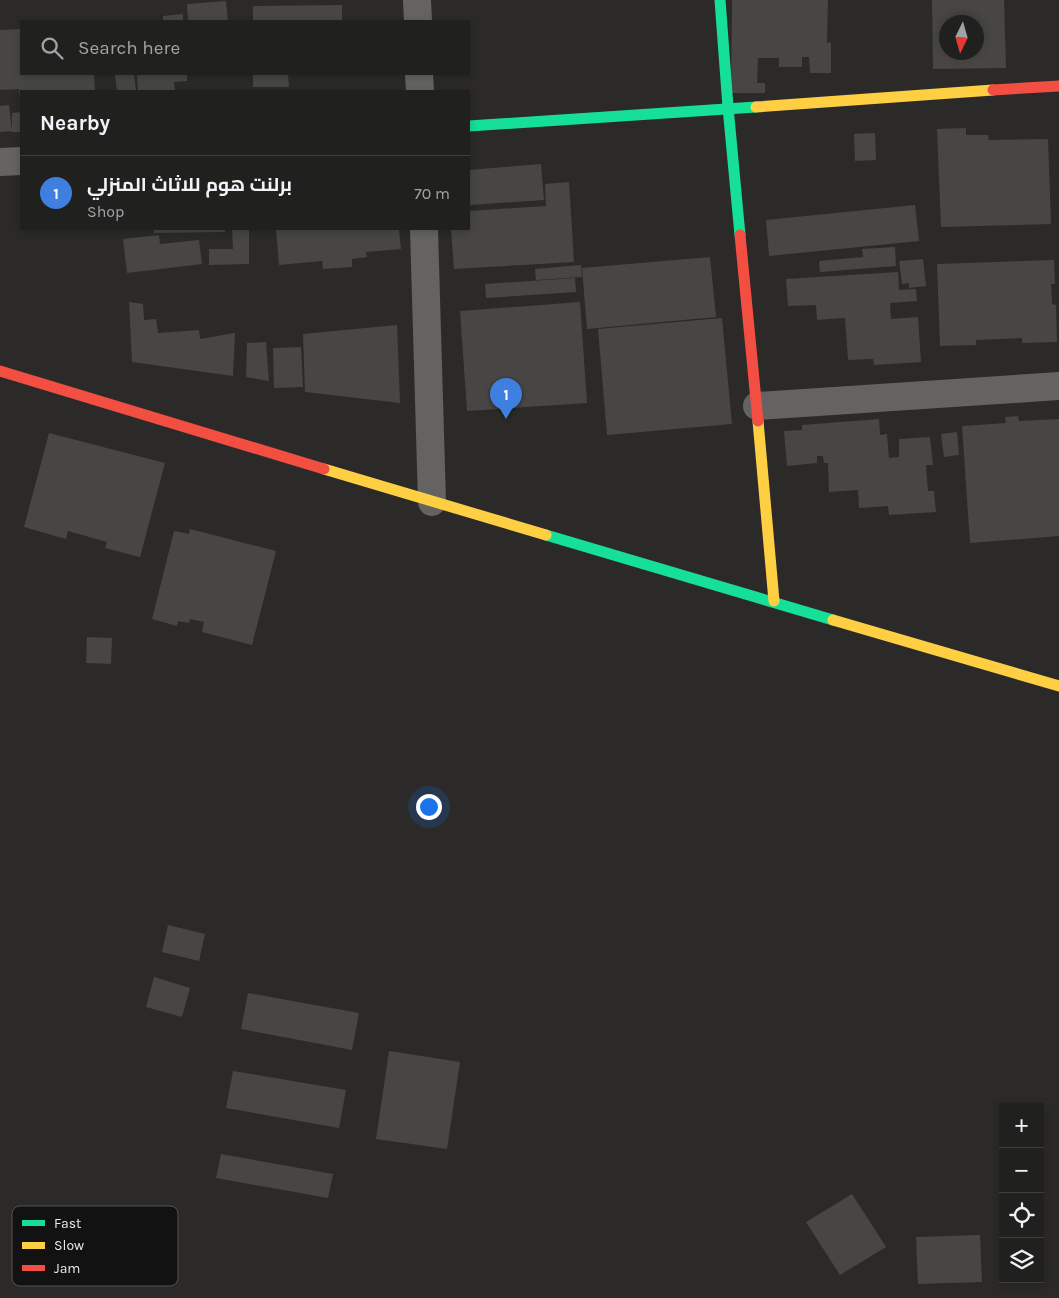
<!DOCTYPE html>
<html lang="en">
<head>
<meta charset="utf-8">
<style>
	body { margin:0; font-family:Karla,Cairo,sans-serif; background:#2d2d2c; color:#f1f3f6 }
	.controls { position:absolute; right:15px; bottom:15px; display:grid; overflow:hidden; border-radius:0px; box-shadow:0 2px 8px #0003 }
	.controls button { width:45px; height:45px; display:grid; place-items:center; padding:0; border:0; border-bottom:1px solid #3d3e3d; background:#20201f; color:#f1f3f6; font:25px sans-serif }
	.compass { position:absolute; left:939px; top:15px; width:45px; height:45px; border-radius:50%; background:#20201f; box-shadow:0 2px 8px #0003; rotate:185deg }
	.you { position:absolute; left:428px; top:806px; width:18px; height:18px; margin:-12px; border:4px solid #fff; border-radius:50%; background:#1a73e8; box-shadow:0 0 0 8px #1a73e833 }
	.badge { display:grid; place-items:center; width:32px; height:32px; border-radius:50%; background:#a8a6a5; color:#fff; font-size:16px; font-weight:700 }
	.pin { position:absolute; translate:-50% -41px; filter:drop-shadow(0 1px 2px #0008) }
	.pin::after { content:''; position:absolute; top:26px; width:18px; height:15px; background:inherit; clip-path:polygon(0 0,100% 0,50% 100%) }
	.list { margin:0; padding:0; list-style:none }
	h2 { display:flex; justify-content:space-between; align-items:center; height:65px; margin:0; padding:0 20px; font-size:21px }
	h2 small { font-size:16px; font-weight:400; color:#a2a3a4 }
	.list li { display:grid; grid-template-columns:32px 1fr auto; gap:15px; align-items:center; box-sizing:border-box; height:75px; padding:0 20px; border-top:1px solid #3d3e3d }
	.list b { display:block; font-size:19px; white-space:nowrap }
	.list p { margin:0; font-size:16px; white-space:nowrap; color:#a2a3a4 }
	.list em { font-size:16px; font-style:normal; color:#a2a3a4 }
	.icon { flex:none; width:28px; height:28px; fill:none; stroke:currentColor; stroke-width:2; stroke-linecap:round; stroke-linejoin:round }
	.map { position:relative; flex:none; width:1059px; height:1298px; overflow:hidden }
	.search { position:absolute; background:#20201f; box-shadow:0 2px 8px #0003; left:20px; top:20px; width:450px; height:55px; display:flex; align-items:center; gap:12px; box-sizing:border-box; padding:0 18px; border-radius:0px; color:#a2a3a4; font-size:19px }
	.panel { position:absolute; background:#20201f; box-shadow:0 2px 8px #0003; left:20px; top:90px; width:450px; height:140px; border-radius:0px }
	.map>svg:first-child { display:block }
	.building { fill:#474645; fill-rule:evenodd }
	.lines { fill:none; stroke-linecap:round; stroke-linejoin:round }
	.street { stroke:#646362; stroke-width:28 }
	.fast { stroke:#16e098; stroke-width:11 }
	.slow { stroke:#ffcf43; stroke-width:11 }
	.jam { stroke:#f24e42; stroke-width:11 }
	.key { fill:#131212; stroke:#545252; stroke-width:1 }
	.key-label { font-size:14px; fill:#ebe9e8 }
</style>
</head>
<body>
<div class="map">
<svg width="1059" height="1298" viewBox="0 0 1059 1298">
	<rect width="100%" height="100%" fill="#2b2a29"/>
	<path class="building" d="M732 0H828L827 43 831 42V73H810L809 57H802V67H779V58H758L757 83H765V93H731Z
		M932 0H1004L1006 68 933 69ZM946 22H976V52H946Z
		M226 1 228 21H188L187 4Z
		M342 5V21H253V6Z
		M183 14V21H163V16Z
		M21 29V74H94L95 91H21V98H20L19 89 0 90V30Z
		M115 74H134L136 91H117Z
		M137 74H187V81L174 82 175 91H138Z
		M253 74H288L289 87H253Z
		M9 105 12 131 0 132V106Z
		M21 112V132H12V113Z
		M966 128V135H988L989 140 1048 139 1051 224 941 227 937 129Z
		M875 133 876 160 855 161 854 134Z
		M541 164 544 200 469 205V170Z
		M569 182 574 262 454 269 451 229H469V211L546 206 545 184Z
		M915 205 919 241 769 256 766 220Z
		M154 229H225V232L154 233Z
		M232 229H249V264L209 265V249H233Z
		M276 229H399L401 249 366 252 367 257 352 259V267L323 269 322 261 279 265Z
		M159 235 160 244 199 240 202 264 127 273 123 239Z
		M895 247 896 266 820 272 819 261 863 257 862 249Z
		M710 257 716 317 587 329 582 268Z
		M923 259 926 286 909 288V283L902 284 899 261Z
		M1054 260 1055 284H1051L1052 304 1056 305 1057 342 1022 343V338L976 340V345L940 346 937 264Z
		M581 265 582 277 536 280 535 269Z
		M898 272 899 290 916 289 917 301 890 303 891 319 918 317 921 362 874 365 873 359 848 360 845 318 817 320 816 305 788 306 786 279Z
		M575 278 576 292 486 298 485 284Z
		M129 302 143 304 144 320 156 319 158 333 199 330 200 339 235 333 233 376 132 362Z
		M580 302 587 403 467 411 460 311Z
		M722 318 732 424 607 435 598 329Z
		M397 325 400 403 305 392 303 334Z
		M266 342 269 381 246 377 247 343Z
		M301 347 303 387 274 388 273 348Z
		M1018 416 1019 421 1059 419V536L970 543 962 426 1006 423 1005 417Z
		M879 419 880 435 887 434 889 458 899 457V439L930 437 933 465H926L928 491H934L936 512 889 515 888 506 859 508 858 490 829 492 828 463H824L823 456H817V463L787 466 784 431 802 430V425Z
		M957 432 959 455 944 457 941 434Z
		M49 433 165 463 140 557 105 548 107 542 68 531 66 539 24 527Z
		M190 529 276 551 252 645 202 632 204 622 190 619 189 623 178 621 177 626 152 619 174 531 189 534Z
		M87 637 112 638 111 664 86 663Z
		M168 925 205 934 199 961 162 952Z
		M154 977 190 988 182 1017 146 1007Z
		M248 993 359 1013 352 1050 241 1029Z
		M389 1051 460 1062 447 1149 376 1139Z
		M233 1071 346 1090 339 1128 226 1108Z
		M221 1154 333 1174 328 1198 216 1178Z
		M852 1194 886 1247 840 1275 806 1222Z
		M980 1235 982 1282 918 1284 916 1237Z"/>
	<g class="lines">
		<path class="street" d="M417 0 418 21
			M419 74 420 91
			M0 162 21 161
			M424 229 432 502
			M757 406 1059 386"/>
		<path class="fast" d="M720 0 728 107 740 235
			M469 126 756 107
			M546 535 833 620"/>
		<path class="slow" d="M756 107 993 90
			M758 421 774 601
			M324 469 546 535
			M833 620 1059 686"/>
		<path class="jam" d="M993 90 1059 86
			M740 235 758 421
			M0 371 324 469"/>
	</g>
	<rect x="12" y="1206" width="166" height="80" rx="8" class="key"/>
	<rect x="22" y="1220" width="23" height="6" fill="#16e098"/>
	<rect x="22" y="1242" width="23" height="7" fill="#ffcf43"/>
	<rect x="22" y="1265" width="23" height="6" fill="#f24e42"/>
	<g class="key-label">
		<text x="54" y="1228">Fast</text>
		<text x="54" y="1250">Slow</text>
		<text x="54" y="1273">Jam</text>
	</g>
</svg>
<div class="controls">
<button>+</button>
<button>−</button>
<button><svg class="icon" aria-label="locate" viewBox="0 0 24 24"><circle cx="12" cy="12" r="6"/><path d="M12 2v4M12 18v4M2 12h4M18 12h4"/></svg></button>
<button><svg class="icon" aria-label="layers" viewBox="0 0 24 24"><path d="M12 4l9 5-9 5-9-5zM3 14l9 5 9-5"/></svg></button>
</div>
<svg class="compass" viewBox="-18 -18 36 36"><path d="M0-13l5 13h-10z" fill="#e53935"/><path d="M0 13l5-13h-10z" fill="#a2a3a4"/></svg>
<div class="you"></div>
<div class="pin badge" style="left:506px;top:419px;background:#3f7fe0">1</div>
<div class="search"><svg class="icon" aria-label="search" viewBox="0 0 24 24"><circle cx="10" cy="10" r="6"/><path d="M15 15l6 6"/></svg>Search here</div>
<section class="panel">
<h2>Nearby<small></small></h2>
<ul class="list">
<li><span class="badge" style="background:#3f7fe0">1</span><div><b>برلنت هوم للاثاث المنزلي</b><p>Shop</p></div><em>70 m</em></li>
</ul>
</section>
</div>
</body>
</html>
